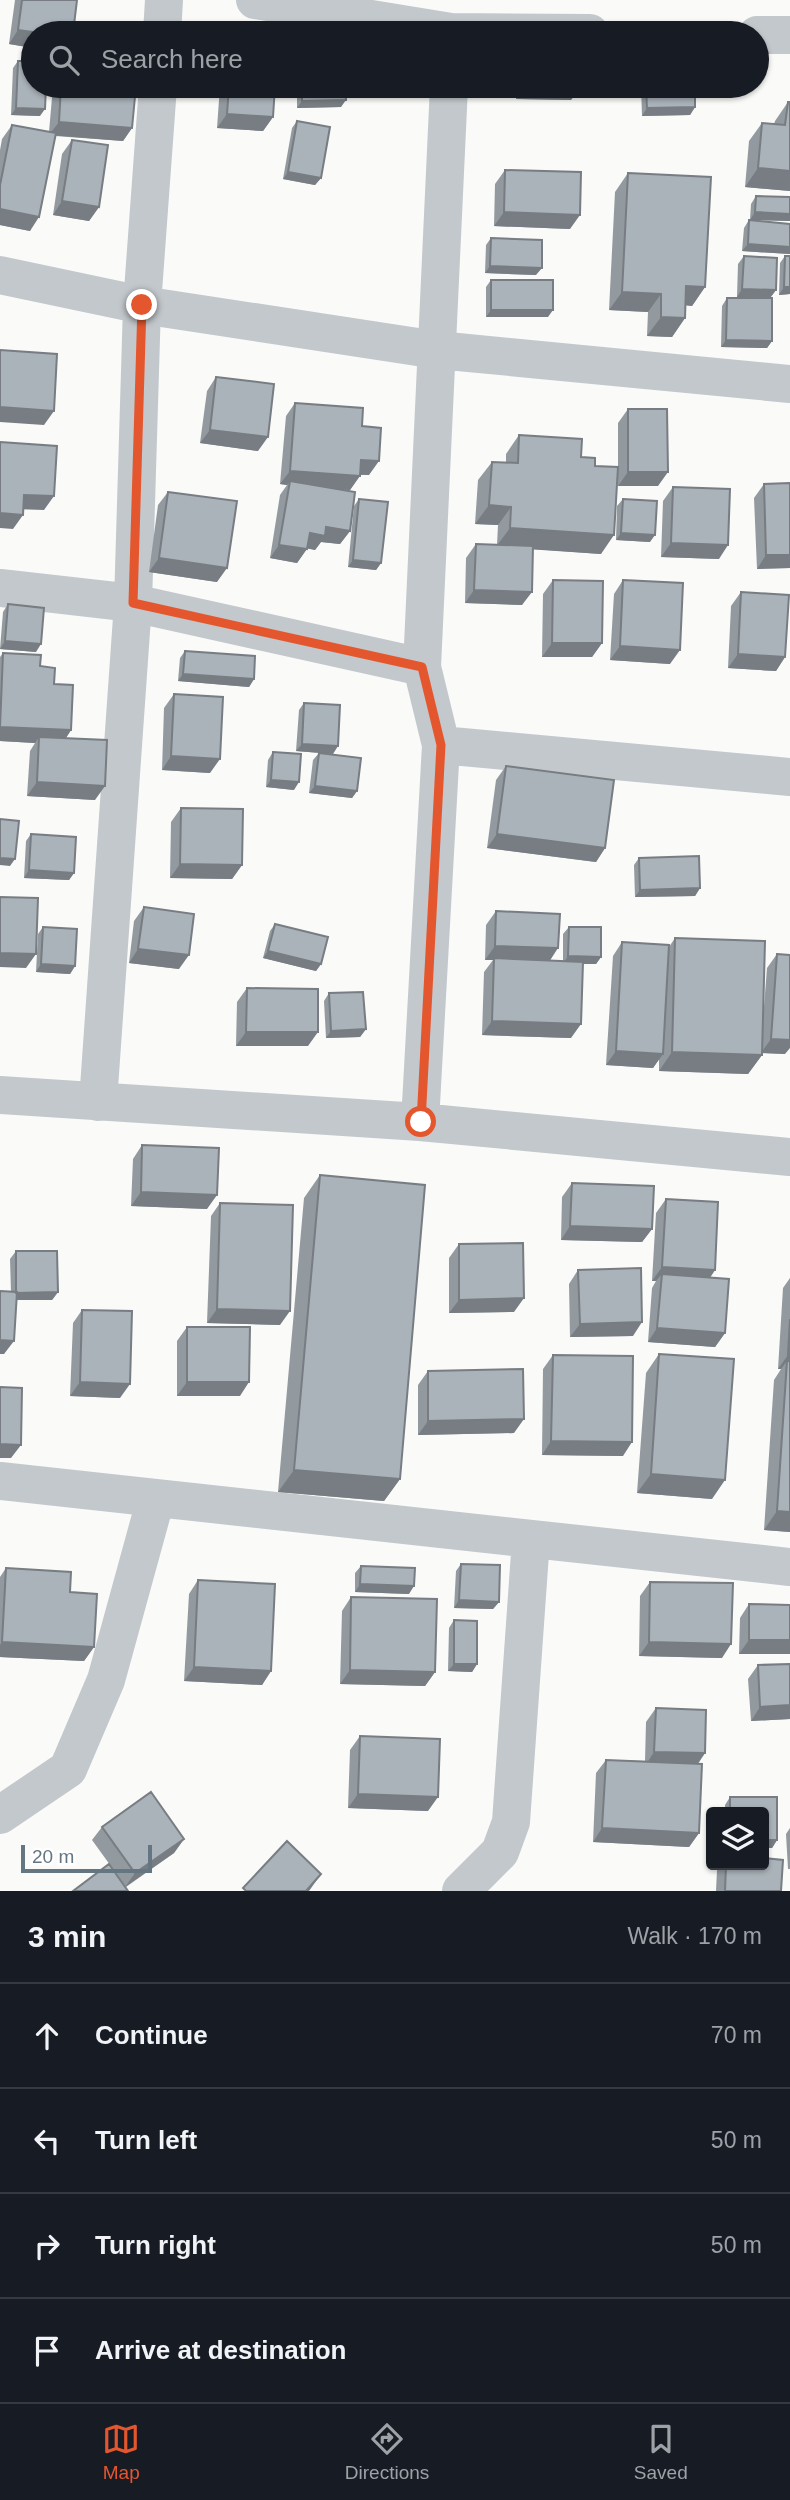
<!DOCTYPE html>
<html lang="en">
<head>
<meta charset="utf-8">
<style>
	body { margin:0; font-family:Arial,sans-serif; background:#20242c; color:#f1f3f6 }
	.controls { position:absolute; right:21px; bottom:21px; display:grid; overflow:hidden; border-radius:7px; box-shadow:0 2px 5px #0004 }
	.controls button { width:63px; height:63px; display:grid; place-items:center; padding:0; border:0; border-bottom:2px solid #363941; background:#171b24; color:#f1f3f6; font:35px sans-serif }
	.scale { position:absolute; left:21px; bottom:18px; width:131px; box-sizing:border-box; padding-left:7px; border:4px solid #657683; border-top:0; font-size:19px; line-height:24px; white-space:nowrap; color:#657683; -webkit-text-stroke:5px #fff; paint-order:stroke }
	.stop { position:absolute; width:21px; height:21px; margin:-16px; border:5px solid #e4572e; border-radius:50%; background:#fff }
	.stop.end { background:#e4572e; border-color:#fff; box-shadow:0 2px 7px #0008 }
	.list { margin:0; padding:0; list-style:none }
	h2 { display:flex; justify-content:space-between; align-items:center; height:91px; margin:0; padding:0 28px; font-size:30px }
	h2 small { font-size:23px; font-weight:400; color:#9ea1a6 }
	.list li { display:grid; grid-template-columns:46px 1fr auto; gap:21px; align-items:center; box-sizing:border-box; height:105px; padding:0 28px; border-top:2px solid #363941 }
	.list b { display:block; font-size:26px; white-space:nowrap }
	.list em { font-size:23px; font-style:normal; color:#9ea1a6 }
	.icon { flex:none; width:38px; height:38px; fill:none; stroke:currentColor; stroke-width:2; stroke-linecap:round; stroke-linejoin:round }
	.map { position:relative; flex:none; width:790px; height:1891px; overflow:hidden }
	.search { position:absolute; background:#171b24; box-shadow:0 2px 5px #0004; left:21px; right:21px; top:21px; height:77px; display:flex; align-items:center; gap:18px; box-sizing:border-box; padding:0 24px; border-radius:38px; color:#9ea1a6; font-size:26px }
	.sheet { height:511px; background:#171b24 }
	nav { display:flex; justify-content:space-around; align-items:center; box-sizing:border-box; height:98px; border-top:2px solid #363941; background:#171b24; font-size:19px; color:#9ea1a6 }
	nav a { display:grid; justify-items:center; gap:4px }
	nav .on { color:#e4572e }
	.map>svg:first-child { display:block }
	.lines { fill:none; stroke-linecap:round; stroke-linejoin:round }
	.minor { stroke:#c3c8cc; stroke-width:38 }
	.wall { fill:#929a9f }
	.shaded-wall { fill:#777d82 }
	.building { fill:#aab3b9; stroke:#777d82; stroke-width:2 }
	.route { stroke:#e4572e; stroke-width:9 }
</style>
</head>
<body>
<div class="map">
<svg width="790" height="1891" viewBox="0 0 790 1891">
	<rect width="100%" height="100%" fill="#fafaf8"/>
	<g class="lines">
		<path class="minor" d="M255 0 451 32 590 33
			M162 33 164 0
			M757 35H790
			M0 275 142 305 437 350 790 384
			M0 588 133 603 422 667
			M441 745 790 777
			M0 1095 420 1122 790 1157
			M98 1102 133 603 142 305 158 86
			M420 1122 441 745 422 667 449 86
			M0 1481 790 1567
			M0 1815 68 1769 106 1680 156 1498
			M461 1891 500 1852 511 1822 531 1539"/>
	</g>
	<path class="wall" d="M15 0H77L33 33V48L9 44Z
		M18 61 40 116 11 115 13 68Z
		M53 86H136L132 128 123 141 55 136 30 231 0 225V150L2 139 12 125 49 132Z
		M220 86H275L273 117 263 131 217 128Z
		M297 86H345L341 107 297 108Z
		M517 86H577L571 100 516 99Z
		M641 86H695V107L690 115 642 116Z
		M788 102H790V191L745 187 749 141 762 123 774 124 775 121Z
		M297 121 321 178 315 185 283 179 292 128Z
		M72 140 99 207 89 221 53 215 62 154Z
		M505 170 570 229 494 226 495 184Z
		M628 173 705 287 692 306 686 305 685 318 672 337 647 336 648 312 609 310 615 192Z
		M756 196 790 197V221L750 220 751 204Z
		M749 220 790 224V254L742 251 744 228Z
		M491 238 536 275 485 273 486 245Z
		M744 256 776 290 770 298 737 297 738 264Z
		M785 256H790V294L779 295 780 263Z
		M491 280 548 317H486V287Z
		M727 298 772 341 767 348 721 347 722 306Z
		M216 377 258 451 200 443 207 391Z
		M295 403 362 426 369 475H360L350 490H341L350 531 340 544 321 542 315 550 307 548 297 563 270 558 280 495 287 485 280 484 286 416Z
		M628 409 658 486H618V470L601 554 533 549 522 605 465 603 466 558 476 544 497 545 498 525 475 524 478 480 492 462H506V454L519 435 581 457 595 466 618 467V423Z
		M764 484 790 568 757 569 754 498Z
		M673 487 719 559 661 557 663 501Z
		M168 492 217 582 149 572 158 505Z
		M359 499 381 563 376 570 348 567 354 506Z
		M623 499 650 542 616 540 617 506Z
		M553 580 602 643 592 657H542L543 594Z
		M623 580 670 664 610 660 614 594Z
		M741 592 785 657 776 671 728 668 731 606Z
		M8 604 36 652 0 649 3 612Z
		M185 651 254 679 249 687 178 681 180 658Z
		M3 653 40 666 54 684 71 730 66 738 95 800 27 796 30 751 35 743 0 741V657Z
		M174 694 210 773 162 770 164 708Z
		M304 703 333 754 296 751 299 710Z
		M273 752 294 790 266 787 268 760Z
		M319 753 357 791 352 798 309 793 313 760Z
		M506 766 605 848 596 862 487 848 496 780Z
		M181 808 242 865 232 879 170 878 171 822Z
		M31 834 74 873 69 880 24 878 26 841Z
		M639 858 700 888 695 896 635 897 634 865Z
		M144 907 179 969 129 963 134 921Z
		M496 911 550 960 563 961V934L569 927 601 957 596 964H583L571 1038 482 1035 484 972 493 960H485L486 925Z
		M275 924 321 964 316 971 263 958 270 931Z
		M43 927 75 966 70 974 36 972 38 934Z
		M675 938 762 1033 767 968 777 954 785 1054 762 1053V1055L748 1074 659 1071V1059L653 1068 606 1065 613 956 622 942 669 947Z
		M247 988 308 1046H236L237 1002Z
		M329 993 366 1029 360 1037 326 1038 324 1001Z
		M142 1145 207 1209 131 1206 133 1159Z
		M320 1175 400 1479 384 1501 278 1492 304 1198Z
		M572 1183 652 1229 642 1242 561 1240 562 1197Z
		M666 1199 715 1270 710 1278 725 1333 715 1347 648 1342 652 1288 656 1281H652L656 1213Z
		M220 1203 280 1325 207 1323 211 1216Z
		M459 1244 514 1312 449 1313V1258Z
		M16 1251 58 1292 52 1300H16L4 1354H0V1291L11 1292 10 1259Z
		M578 1270 633 1336 570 1337 569 1284Z
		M790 1278V1532L764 1530 774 1380 781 1369H778L783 1288Z
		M82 1310 120 1398 70 1396 73 1323Z
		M187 1327 240 1396H177V1341Z
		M659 1354 712 1499 637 1493 646 1373Z
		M553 1355 623 1456 542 1455 543 1369Z
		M428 1371 514 1433 418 1435V1385Z
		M461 1564 499 1602 493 1609 454 1608 456 1571Z
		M361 1566 409 1594 355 1592V1573Z
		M6 1568 70 1592 94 1647 84 1661 0 1657V1577Z
		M198 1580 271 1671 262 1685 184 1681 189 1594Z
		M650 1582 722 1658 639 1656 640 1596Z
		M351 1597 435 1672 425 1686 340 1684 342 1611Z
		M749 1604 790 1605V1654H739L740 1618Z
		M454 1620 477 1664 472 1672 448 1671 449 1628Z
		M758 1665 790 1719 751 1721 748 1679Z
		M656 1708 705 1753 698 1764 699 1833 689 1847 593 1842 596 1773 606 1760 645 1761 646 1722Z
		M360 1736 428 1811 348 1808 350 1750Z
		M730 1797H777V1840L772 1848H764V1812H725V1805Z
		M102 1827 184 1839 174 1853 126 1887 92 1840Z
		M790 1828V1869H788L786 1834Z
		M721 1865H764L781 1891H716L717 1870Z"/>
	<path class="shaded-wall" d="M18 30 40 33H33V48L9 44Z
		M522 91 577 93 571 100 516 99Z
		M346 100 341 107 297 108 302 101Z
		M695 107 690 115 642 116 647 108Z
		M16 108 45 109 40 116 11 115Z
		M227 114 273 117 263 131 217 128Z
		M59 122 132 128 123 141 49 135Z
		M758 168 790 171V191L745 187Z
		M288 172 321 178 315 185 283 179Z
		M62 201 99 207 89 221 53 215Z
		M0 209 39 217 30 231 0 225Z
		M504 212 580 215 570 229 494 226Z
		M755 212 790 214V221L750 220Z
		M748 244 790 247V254L742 251Z
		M490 266 542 268 536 275 485 273Z
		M686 286 705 287 692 306 673 304Z
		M784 287H790V294L779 295Z
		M742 289 776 290 770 298 737 297Z
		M622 292 661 294 648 312 609 310Z
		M491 310H553L548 317H486Z
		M661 317 685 318 672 337 647 336Z
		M726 340 772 341 767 348 721 347Z
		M0 407 54 411 44 425 0 422Z
		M210 430 268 437 258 451 200 443Z
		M361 460 379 461 369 475 352 474Z
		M290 471 360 476 350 490 289 485 290 481 287 485 280 484Z
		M628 472H668L658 486H618Z
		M24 495 54 496 44 510 14 509Z
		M489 505 511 507 498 525 475 524Z
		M0 513 23 515 13 529 0 528Z
		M326 527 350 531 340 544 321 542 315 550 300 547 310 533Z
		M510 528 614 535 601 554 496 547Z
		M621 533 655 535 650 542 616 540Z
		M671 543 728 545 719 559 661 557Z
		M279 545 307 549 297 563 270 558Z
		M766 555H790V568L757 569Z
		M159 558 227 568 217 582 149 572Z
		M353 560 381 563 376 570 348 567Z
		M474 590 532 592 522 605 465 603Z
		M5 641 41 644 36 652 0 649Z
		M552 643H602L592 657H542Z
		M620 646 680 650 670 664 610 660Z
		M738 654 785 657 776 671 728 668Z
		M183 674 254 679 249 687 178 681Z
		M0 727 71 730 62 744 39 737 35 743 0 741Z
		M302 744 338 746 333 754 296 751Z
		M171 756 220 759 210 773 162 770Z
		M271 780 299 782 294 790 266 787Z
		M37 782 105 786 95 800 27 796Z
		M315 786 357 791 352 798 309 793Z
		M497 834 605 848 596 862 487 848Z
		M0 858 15 859 10 866 0 865Z
		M180 864 242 865 232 879 170 878Z
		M29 870 74 873 69 880 24 878Z
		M700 888 695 896 635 897 640 890Z
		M495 946 558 948 549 962 494 958 493 960H485Z
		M138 949 189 955 179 969 129 963Z
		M268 951 321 964 316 971 263 958Z
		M0 953 36 954 26 968 0 967Z
		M568 956 601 957 596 964H563Z
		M41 964 75 966 70 974 36 972Z
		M492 1021 581 1024 571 1038 482 1035Z
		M366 1029 360 1037 326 1038 331 1031Z
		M246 1032H318L308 1046H236Z
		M771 1039 790 1040V1048L785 1054 761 1053Z
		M616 1051 663 1054 653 1068 606 1065Z
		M672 1052 762 1055 748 1074 659 1071Z
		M141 1192 217 1195 207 1209 131 1206Z
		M570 1226 652 1229 642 1242 561 1240Z
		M662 1267 715 1270 705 1284 662 1274 656 1281H652Z
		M58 1292 52 1300H11L16 1293Z
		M524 1298 514 1312 449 1313 459 1300Z
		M217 1309 290 1311 280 1325 207 1323Z
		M642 1322 633 1336 570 1337 580 1324Z
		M657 1328 725 1333 715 1347 648 1342Z
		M0 1340 14 1341 4 1354H0Z
		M788 1355 790 1356V1370L787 1361 781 1369H778Z
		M80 1382 130 1384 120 1398 70 1396Z
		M187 1382H249L240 1396H177Z
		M524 1419 514 1433 418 1435 428 1421Z
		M551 1441 632 1442 623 1456 542 1455Z
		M0 1444 21 1445 11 1458H0Z
		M294 1470 400 1479 384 1501 278 1492Z
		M651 1474 725 1480 712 1499 637 1493Z
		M777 1511 790 1512V1532L764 1530Z
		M360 1584 414 1586 409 1594 355 1592Z
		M459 1600 499 1602 493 1609 454 1608Z
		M749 1640H790V1654H739Z
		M2 1642 94 1647 84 1661 0 1657V1645Z
		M649 1642 731 1644 722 1658 639 1656Z
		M454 1664H477L472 1672 448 1671Z
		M194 1667 271 1671 262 1685 184 1681Z
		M350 1670 435 1672 425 1686 340 1684Z
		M790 1705V1719L751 1721 760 1707Z
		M654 1752 705 1753 695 1767 645 1766Z
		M358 1794 438 1797 428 1811 348 1808Z
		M602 1828 699 1833 689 1847 593 1842Z
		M184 1839 174 1853 125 1887 135 1873Z
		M764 1840H777L772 1848H764Z
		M321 1874 309 1891H306Z"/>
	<path class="building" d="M22 0H77L73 33H40L18 30Z
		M18 61H33V86H46L45 109 16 108Z
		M61 86H136L132 128 59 122Z
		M229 86H275L273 117 227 114Z
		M302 86H345L346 100 302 101Z
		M522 86H577V93L522 91Z
		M646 86H695V107L647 108Z
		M788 102H790V171L758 168 762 123 785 125Z
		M297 121 330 127 321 178 288 172Z
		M12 125 56 133 39 217 0 209V185Z
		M72 140 108 145 99 207 62 201Z
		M505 170 581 172 580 215 504 212Z
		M628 173 711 177 705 287 686 286 685 318 661 317V294L622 292Z
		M756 196 790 197V214L755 212Z
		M749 220 790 224V247L748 244Z
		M491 238 542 240V268L490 266Z
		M744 256 777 258 776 290 742 289Z
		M785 256H790V287H784Z
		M491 280H553V310H491Z
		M727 298H772V341L726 340Z
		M0 350 57 354 54 411 0 407Z
		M216 377 274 384 268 437 210 430Z
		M295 403 363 408 362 426 381 428 379 461 361 460 360 476 290 471Z
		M628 409H667L668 472H628Z
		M519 435 582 439 581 457 595 458V466L618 467 614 535 510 528 511 507 489 505 492 462 518 463Z
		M0 442 57 446 54 496 24 495 23 515 0 513Z
		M290 481 355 492 350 531 326 527 325 536 310 533 307 549 279 545Z
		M790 483V555H766L764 484Z
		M673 487 730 489 728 545 671 543Z
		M168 492 237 501 227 568 159 558Z
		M359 499 388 502 381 563 353 560Z
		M623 499 657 501 655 535 621 533Z
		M476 544 533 546 532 592 474 590Z
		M553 580 603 581 602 643H552Z
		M623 580 683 583 680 650 620 646Z
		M741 592 789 595 785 657 738 654Z
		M8 604 44 608 41 644 5 641Z
		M185 651 255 656 254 679 183 674Z
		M3 653 41 655 40 666 55 668 54 684 73 685 71 730 0 727Z
		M174 694 223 697 220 759 171 756Z
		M304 703 340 705 338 746 302 744Z
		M39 737 107 740 105 786 37 782Z
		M273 752 301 754 299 782 271 780Z
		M319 753 361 758 357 791 315 786Z
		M506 766 614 780 605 848 497 834Z
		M181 808 243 809 242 865 180 864Z
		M0 819 19 821 15 859 0 858Z
		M31 834 76 837 74 873 29 870Z
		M699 856 700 888 640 890 639 858Z
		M0 897 38 898 36 954 0 953Z
		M144 907 194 914 189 955 138 949Z
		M496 911 560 914 558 948 495 946Z
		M275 924 328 937 321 964 268 951Z
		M43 927 77 929 75 966 41 964Z
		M569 927H601V957L568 956Z
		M675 938 765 941 762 1055 672 1052Z
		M622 942 669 945 663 1054 616 1051Z
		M777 954 790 955V1040L771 1039Z
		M494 958 583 962 581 1024 492 1021Z
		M247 988 318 989V1032H246Z
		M363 992 366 1029 331 1031 329 993Z
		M142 1145 219 1148 217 1195 141 1192Z
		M320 1175 425 1185 400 1479 294 1470Z
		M572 1183 654 1186 652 1229 570 1226Z
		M666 1199 718 1202 715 1270 662 1267Z
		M220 1203 293 1205 290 1311 217 1309Z
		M523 1243 524 1298 459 1300V1244Z
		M16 1251H57L58 1292 16 1293Z
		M641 1268 642 1322 580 1324 578 1270Z
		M662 1274 729 1279 725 1333 657 1328Z
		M0 1291 17 1292 14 1341 0 1340Z
		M82 1310 132 1311 130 1384 80 1382Z
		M790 1319V1356L788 1355Z
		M187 1327H250L249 1382H187Z
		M659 1354 734 1359 725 1480 651 1474Z
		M553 1355 633 1356 632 1442 551 1441Z
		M787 1361H790V1512L777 1511Z
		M523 1369 524 1419 428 1421V1371Z
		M0 1387 22 1388 21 1445 0 1444Z
		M461 1564 500 1565 499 1602 459 1600Z
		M361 1566 415 1568 414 1586 360 1584Z
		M6 1568 71 1572 70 1592 97 1594 94 1647 2 1642Z
		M198 1580 275 1584 271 1671 194 1667Z
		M650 1582 733 1583 731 1644 649 1642Z
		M351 1597 437 1599 435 1672 350 1670Z
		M749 1604 790 1605V1640H749Z
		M454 1620 477 1621V1664H454Z
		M790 1664V1705L760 1707 758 1665Z
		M656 1708 706 1710 705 1753 654 1752Z
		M360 1736 440 1739 438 1797 358 1794Z
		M606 1760 702 1764 699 1833 602 1828Z
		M151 1792 184 1839 135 1873 102 1827Z
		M730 1797H777V1840H764V1812H730Z
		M287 1841 321 1874 306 1891H246L243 1888Z
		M764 1858 783 1860 781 1891H725L726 1865H764Z
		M109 1864 128 1891H73Z"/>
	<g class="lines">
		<path class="route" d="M142 305 133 603 422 667 441 745 421 1122"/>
	</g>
</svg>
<div class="controls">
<button><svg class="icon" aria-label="layers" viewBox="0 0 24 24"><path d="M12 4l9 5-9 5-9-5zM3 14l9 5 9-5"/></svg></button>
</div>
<div class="scale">20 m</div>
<div class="stop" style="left:421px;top:1122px"></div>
<div class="stop end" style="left:142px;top:305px"></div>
<div class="search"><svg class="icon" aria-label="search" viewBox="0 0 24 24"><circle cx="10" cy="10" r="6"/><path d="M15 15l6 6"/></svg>Search here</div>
</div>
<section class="sheet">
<h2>3 min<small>Walk · 170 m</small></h2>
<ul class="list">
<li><svg class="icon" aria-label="ahead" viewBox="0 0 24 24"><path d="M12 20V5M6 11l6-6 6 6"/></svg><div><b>Continue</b></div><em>70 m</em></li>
<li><svg class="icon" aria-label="left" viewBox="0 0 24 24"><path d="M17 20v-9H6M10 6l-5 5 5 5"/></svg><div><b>Turn left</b></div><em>50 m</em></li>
<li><svg class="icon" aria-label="right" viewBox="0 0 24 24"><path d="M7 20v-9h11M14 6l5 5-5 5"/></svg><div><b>Turn right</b></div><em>50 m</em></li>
<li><svg class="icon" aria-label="arrive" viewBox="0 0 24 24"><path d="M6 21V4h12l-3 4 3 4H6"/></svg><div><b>Arrive at destination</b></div></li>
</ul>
</section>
<nav>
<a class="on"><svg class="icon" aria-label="map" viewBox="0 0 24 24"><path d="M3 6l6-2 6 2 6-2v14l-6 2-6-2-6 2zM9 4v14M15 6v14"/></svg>Map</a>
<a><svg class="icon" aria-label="directions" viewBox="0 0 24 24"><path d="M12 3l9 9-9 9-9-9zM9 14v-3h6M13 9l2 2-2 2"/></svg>Directions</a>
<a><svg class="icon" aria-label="saved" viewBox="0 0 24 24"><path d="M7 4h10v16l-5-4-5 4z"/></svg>Saved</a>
</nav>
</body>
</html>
